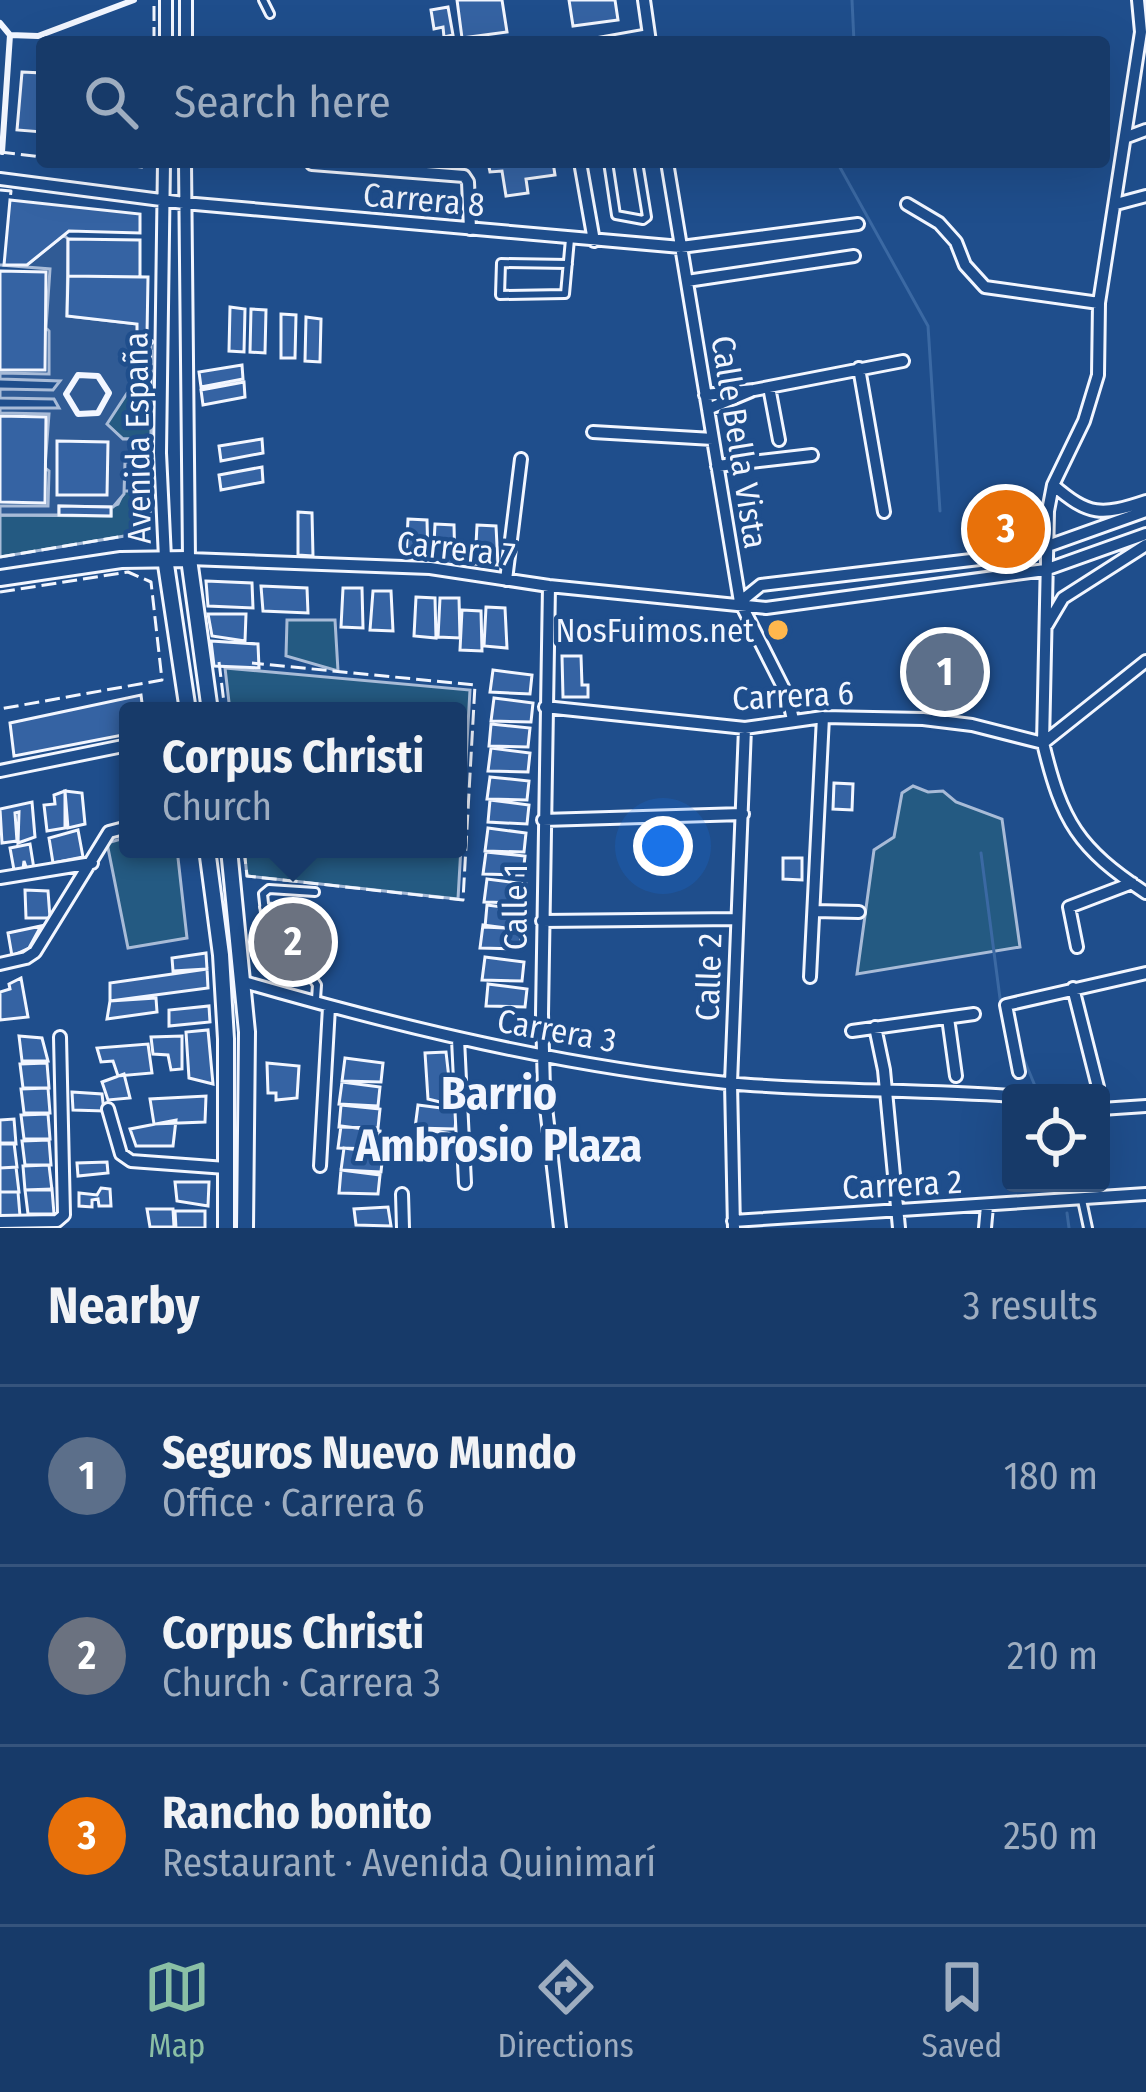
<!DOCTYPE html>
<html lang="en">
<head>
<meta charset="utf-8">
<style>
	body { margin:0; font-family:"Fira Sans Condensed",sans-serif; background:#20416f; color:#f1f3f6 }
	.controls { position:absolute; right:36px; bottom:36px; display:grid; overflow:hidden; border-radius:12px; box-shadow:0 12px 48px #0002 }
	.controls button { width:108px; height:108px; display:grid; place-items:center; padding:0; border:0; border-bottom:3px solid #36547d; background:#173a69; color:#f1f3f6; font:60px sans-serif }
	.you { position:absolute; left:663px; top:846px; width:42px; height:42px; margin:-30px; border:9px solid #fff; border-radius:50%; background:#1a73e8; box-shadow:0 0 0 18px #1a73e833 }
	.badge { display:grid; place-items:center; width:78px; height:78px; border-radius:50%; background:#8abfa5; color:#fff; font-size:39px; font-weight:700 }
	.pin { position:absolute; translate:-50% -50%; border:6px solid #fff; box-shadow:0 3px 12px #0006 }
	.popup { position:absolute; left:119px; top:702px; width:348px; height:156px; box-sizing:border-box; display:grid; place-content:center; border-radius:12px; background:#173a69; filter:drop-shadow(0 3px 9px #0005); font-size:39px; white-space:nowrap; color:#9eadc0 }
	.popup b { font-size:45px; color:#f1f3f6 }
	.popup::after { content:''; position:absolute; left:50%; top:100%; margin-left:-24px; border:24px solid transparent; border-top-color:#173a69 }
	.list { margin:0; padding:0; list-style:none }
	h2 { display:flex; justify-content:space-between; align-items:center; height:156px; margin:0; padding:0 48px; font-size:51px }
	h2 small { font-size:39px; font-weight:400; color:#9eadc0 }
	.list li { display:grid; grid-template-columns:78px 1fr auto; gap:36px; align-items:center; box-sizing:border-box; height:180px; padding:0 48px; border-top:3px solid #36547d }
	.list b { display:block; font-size:45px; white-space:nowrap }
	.list p { margin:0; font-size:39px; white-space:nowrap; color:#9eadc0 }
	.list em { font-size:39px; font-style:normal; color:#9eadc0 }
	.icon { flex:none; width:66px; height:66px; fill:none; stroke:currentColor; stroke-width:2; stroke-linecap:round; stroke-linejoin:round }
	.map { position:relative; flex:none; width:1146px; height:1228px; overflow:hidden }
	.search { position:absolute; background:#173a69; box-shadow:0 12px 48px #0002; left:36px; right:36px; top:36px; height:132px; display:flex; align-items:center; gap:30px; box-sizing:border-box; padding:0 42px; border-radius:12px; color:#9eadc0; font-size:45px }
	.sheet { height:696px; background:#173a69 }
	nav { display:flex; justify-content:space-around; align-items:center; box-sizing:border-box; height:168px; border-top:3px solid #36547d; background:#173a69; font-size:33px; color:#9eadc0 }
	nav a { display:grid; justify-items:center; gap:6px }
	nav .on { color:#8abfa5 }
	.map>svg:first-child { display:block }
	.green { fill:#245a82; stroke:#a8bbd7; stroke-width:3 }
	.parking { fill:#305b95; stroke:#a8bbd7; stroke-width:3 }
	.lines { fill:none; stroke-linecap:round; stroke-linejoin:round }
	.stream { stroke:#3b69a3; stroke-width:3 }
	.building { fill:#3563a3; stroke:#f2f6ff; stroke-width:3 }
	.service-casing { stroke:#f2f6ff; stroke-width:12 }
	.minor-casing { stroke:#f2f6ff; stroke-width:16 }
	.tertiary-casing { stroke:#f2f6ff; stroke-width:20 }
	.service { stroke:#1f4e8c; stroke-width:6 }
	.minor { stroke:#1f4e8c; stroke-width:10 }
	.tertiary { stroke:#1f4e8c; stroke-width:14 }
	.fence { stroke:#f2f6ff; stroke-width:3; stroke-dasharray:15 6; stroke-linecap:butt }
	.wall { stroke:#f2f6ff; stroke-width:6 }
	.poi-dot { fill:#ffb74d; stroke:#1f4e8c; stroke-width:4.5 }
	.labels { text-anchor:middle; stroke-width:9; stroke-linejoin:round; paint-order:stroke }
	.street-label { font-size:33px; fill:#f2f6ff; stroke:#1f4e8c }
	.poi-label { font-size:33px; fill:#f2f6ff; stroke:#1f4e8c; text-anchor:end }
	.district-label { font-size:45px; font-weight:bold; fill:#f2f6ff; stroke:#1f4e8c }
</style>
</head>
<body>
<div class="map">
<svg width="1146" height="1228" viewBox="0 0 1146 1228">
	<rect width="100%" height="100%" fill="#1f4e8c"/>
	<path class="green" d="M151 371V439H123L106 424 141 372Z
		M133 462H151L150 522 142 533 0 557V515L111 516V507L118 504 124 491H133Z
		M287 620H335L338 671 286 656Z
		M225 668 470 690 458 899 247 876 244 849H458V711H230Z
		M913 786 928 792 943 791 956 802 1002 819 1020 947 857 974 874 850 894 837 902 793Z
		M128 837V849H177L187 938 128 948 107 843Z"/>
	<path class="parking" d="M64 235 68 239 67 316 137 324 141 342H151V371L141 372 107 424 123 439H151V462H125L124 494 113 507 59 506V515H0V506H48L49 471 45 468 49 414 0 413V408H59L54 399 0 398V389L53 390 60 381 0 379V373L49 374V331L46 328 50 269 0 265H27Z"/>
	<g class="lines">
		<path class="stream" d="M852 0 854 42
			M837 162 928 326 940 511
			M981 853 1001 1006
			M1020 1050 1038 1093
			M1062 1183 1063 1188
			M1067 1213 1069 1228"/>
	</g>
	<path class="building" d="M457 0H502L507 32 462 38Z
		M569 0H615L618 20 573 26Z
		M448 7 453 35 444 37 443 27 434 29 431 10Z
		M22 72 42 73V132L17 130Z
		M488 162H553L555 175 526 179 528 193 506 196 502 171 490 172Z
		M10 200 140 214V233L69 231 27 265H4Z
		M68 239 140 240V277L68 276Z
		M0 271 46 272 45 370H0Z
		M68 276 148 277 147 335H137V324L67 316Z
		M230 307 245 309 244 352 229 351Z
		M251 309 266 310 265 353 250 352Z
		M281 314 296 315 295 358H281Z
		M306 317 321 319 320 362 305 361Z
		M242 365 243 379 201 387 199 372Z
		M244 382 245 397 203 405 201 390Z
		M0 416 46 417 45 503 0 502Z
		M262 439 263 453 221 461 219 446Z
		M57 441 108 442 107 495H57Z
		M262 467 263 482 221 490 219 475Z
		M59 506 111 507V516L59 515Z
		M298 512 312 513 313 556 298 555Z
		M408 519 427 520 428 560 406 558Z
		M435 524 454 525 455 565 433 563Z
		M477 525 496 526 498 565 475 564Z
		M206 581 252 583 253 608 208 606Z
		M261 586 307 588 308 613 263 611Z
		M343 588H362L363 628 341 627Z
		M373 591H391L393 631 370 630Z
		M416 597 435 598 436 638 414 636Z
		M440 598H459L460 638 438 637Z
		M486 607 505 608 507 648 484 646Z
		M462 610 481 611 482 651 460 650Z
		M208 614H246L245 641 212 636Z
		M211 641 258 644 259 668 214 666Z
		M562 656H581L582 685H588V697H563Z
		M493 670 532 675 530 694 490 692Z
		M141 695 143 711H128V734L14 756 10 723Z
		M494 698 533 703 531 722 491 721Z
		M491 724 530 728 528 747 489 746Z
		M491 748 530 753 528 772 488 771Z
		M490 777 529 781 527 800 487 799Z
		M834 783 853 784 852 810 833 809Z
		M65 791 82 793 85 824 68 828Z
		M65 791V828L47 831 44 805 55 804 54 795Z
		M490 800 529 805 527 824 488 822Z
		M32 802 35 837 18 843 19 812 15 813 17 841 2 843 0 809Z
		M488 828 526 833 524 852 485 851Z
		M78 830 83 857 53 863 49 838Z
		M30 844 34 869 27 870 24 861 23 869 14 870 10 848Z
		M486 852 525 856 523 875 483 874Z
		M783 858H802V880L783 879Z
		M487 879 526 884 524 903 484 902Z
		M25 890 48 891 50 918H26Z
		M487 905 526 910 524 929 485 927Z
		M277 912 298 923 320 918 326 928 313 944 320 966 309 973 304 967 298 971 294 965 287 967 286 960H279V953L272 951 275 944 268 940 273 934 268 929 274 925 270 918Z
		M483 925 522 930 520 949 480 948Z
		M41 926 29 948 12 956 8 933Z
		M206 953 207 969 173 971 172 958Z
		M485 957 524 962 522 981 482 980Z
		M207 969 208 988 110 1001V983Z
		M21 978 28 1017 0 1020V992L10 989 9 984Z
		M488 984 527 989 525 1007 486 1006Z
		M156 998 157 1012 107 1019 110 1001Z
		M209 1006 210 1022 169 1026V1010Z
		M208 1030 213 1084 189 1078 186 1032Z
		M19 1036 42 1038 48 1061H22Z
		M182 1036V1069L171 1070 168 1055 153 1054 151 1037Z
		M148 1044 152 1073 118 1076 113 1061 101 1062 97 1048Z
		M446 1052 452 1105 428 1099 425 1053Z
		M345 1058 383 1063 381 1082 342 1081Z
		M47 1063 49 1088H23L20 1064Z
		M267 1063 299 1066 297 1098 276 1100V1093H268Z
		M124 1074 130 1098 108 1100 102 1082Z
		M342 1082 380 1087 378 1106 339 1104Z
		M48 1088 50 1113H24L21 1089Z
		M72 1092 102 1094 104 1111 73 1110Z
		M206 1096 205 1122 154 1124 150 1099Z
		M341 1105 380 1109 378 1128 339 1127Z
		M418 1105 457 1110 455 1129 415 1128Z
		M48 1114 50 1139H24L21 1115Z
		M14 1119 16 1144H0V1120Z
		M176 1120 173 1146H136L130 1129Z
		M341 1126 380 1131 378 1149 338 1148Z
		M416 1129 455 1134 453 1153 413 1152Z
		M49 1140 51 1165H25L22 1141Z
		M0 1143H14L17 1167 0 1168Z
		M344 1148 383 1153 381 1172 341 1170Z
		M107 1162 108 1173 78 1176 77 1163Z
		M49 1165 52 1190H25L23 1166Z
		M16 1167 19 1192H0V1168Z
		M341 1170 380 1175 378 1194 339 1193Z
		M175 1182H209L208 1206 177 1201Z
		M101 1188 110 1189 111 1206H99L98 1199 92 1200V1207L79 1206V1193L97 1195Z
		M52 1189 54 1214H28L25 1190Z
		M0 1192H18L20 1216 0 1217Z
		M388 1207 391 1226 356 1225 354 1209Z
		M147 1209H173L174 1227H150Z
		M175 1211H205V1228H176Z"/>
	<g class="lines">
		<g class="service-casing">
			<path id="service" d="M263 0 270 14
				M599 42 649 33
				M608 162 616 215 643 220 647 217 638 162
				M568 264 501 263 500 295 565 294 570 239
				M315 892 269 889 263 894 271 968 313 979 317 985 316 999
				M264 907 298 911
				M1082 1200 1088 1228"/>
		</g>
		<g class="minor-casing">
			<path id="minor" d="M644 0 650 42
				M1138 0 1141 32 1099 303 1098 375 1084 421 1053 485 1048 511 1043 743C1062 822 1078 848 1146 893
				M166 42V0
				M186 42V0
				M1127 137 1146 130
				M164 162 160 453 165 558
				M185 162 189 559 430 568 549 586 766 608 1045 570 1146 534
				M580 162 594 241
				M667 162 740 602 788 697 793 720
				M312 164 464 176 468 182 470 229
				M0 179 184 203 681 247 858 224
				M907 204 939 223 956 242 965 265 985 287 1099 303
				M1116 204 1146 196
				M687 281 854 256
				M859 368 884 512
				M769 387 779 440
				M705 395 754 390 903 361
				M708 409 751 391
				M593 432 713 439
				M717 466 812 455
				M1053 485C1089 516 1101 516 1146 501
				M506 580 521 459
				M549 586 542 1014 544 1090 560 1228
				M740 602 761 585 988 558 1045 547 1146 511
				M1047 625 1063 598 1146 545
				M545 707 745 728 823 717 923 719 972 725 1043 743 1146 661
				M0 771 128 745
				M543 820 743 814
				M0 878 92 863
				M814 911 859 912
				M542 921 737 919
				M1077 947 1069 907 1132 883
				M0 964 26 958 35 952 109 832 128 827
				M810 977 823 717
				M244 982C403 1028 562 1066 727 1083 821 1092 917 1089 1011 1096
				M1073 988 1098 1087
				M948 1018 956 1076
				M875 1027 884 1070 899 1228
				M852 1031 974 1014
				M458 1039 465 1183
				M1019 1072 1006 1005 1146 973
				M108 1109 121 1154 131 1161 226 1168
				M1101 1109 1146 1106
				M320 1166 329 1007
				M402 1194 403 1228
				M733 1221 1146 1194
				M0 1222 57 1221 64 1215 60 1037
				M734 1228 731 1083 745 728
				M985 1228 987 1206"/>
		</g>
		<g class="tertiary-casing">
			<path id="tertiary" d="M165 558 188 711
				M0 578 121 560 189 559 210 711
				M207 849 221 955 226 1039V1228
				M229 849 247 1032 245 1228"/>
		</g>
		<use href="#service" class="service"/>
		<use href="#minor" class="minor"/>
		<use href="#tertiary" class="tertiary"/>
		<path class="fence" d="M154 42V0
			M0 152 42 157
			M94 162 142 167 149 162
			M0 190 11 191 10 200
			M0 557 142 533 150 522 151 342
			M0 592 128 572 151 582 162 680 0 709
			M219 662 225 711
			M244 849 247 876 463 900 475 685 252 663"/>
		<path class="wall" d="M0 23 10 35 2 152
			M10 35 38 36 134 0
			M137 335 141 342H151
			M78 375 98 376 109 393 98 413 78 414 66 394Z"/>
	</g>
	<circle class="poi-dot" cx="778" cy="630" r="12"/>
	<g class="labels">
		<g class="street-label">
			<text transform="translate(424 199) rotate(5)" y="12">Carrera 8</text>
			<text transform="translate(137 438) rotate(-91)" y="12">Avenida España</text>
			<text transform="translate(740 442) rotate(81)" y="12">Calle Bella Vista</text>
			<text transform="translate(456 548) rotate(6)" y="12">Carrera 7</text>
			<text transform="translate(793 695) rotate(-3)" y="12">Carrera 6</text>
			<text transform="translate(515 907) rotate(-90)" y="12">Calle 1</text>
			<text transform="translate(708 977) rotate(-88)" y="12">Calle 2</text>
			<text transform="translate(557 1030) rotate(10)" y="12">Carrera 3</text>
			<text transform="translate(902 1184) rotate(-3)" y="12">Carrera 2</text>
		</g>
		<g class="poi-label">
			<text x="754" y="642">NosFuimos.net</text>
		</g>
		<g class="district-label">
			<text x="499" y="1109">Barrio<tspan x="499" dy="52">Ambrosio Plaza</tspan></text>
		</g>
	</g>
</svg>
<div class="controls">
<button><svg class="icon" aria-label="locate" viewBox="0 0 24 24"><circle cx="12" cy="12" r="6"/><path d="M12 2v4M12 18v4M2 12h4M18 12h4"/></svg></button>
</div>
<div class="you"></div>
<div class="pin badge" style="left:945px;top:672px;background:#5c6f8a">1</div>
<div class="pin badge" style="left:293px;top:942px;background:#6b7280">2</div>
<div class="popup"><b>Corpus Christi</b>Church</div>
<div class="pin badge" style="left:1006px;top:529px;background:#e8710a">3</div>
<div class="search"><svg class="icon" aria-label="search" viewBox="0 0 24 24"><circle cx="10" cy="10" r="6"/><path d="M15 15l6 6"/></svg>Search here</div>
</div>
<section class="sheet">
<h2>Nearby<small>3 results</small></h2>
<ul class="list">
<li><span class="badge" style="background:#5c6f8a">1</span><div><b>Seguros Nuevo Mundo</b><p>Office · Carrera 6</p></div><em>180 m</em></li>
<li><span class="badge" style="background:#6b7280">2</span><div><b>Corpus Christi</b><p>Church · Carrera 3</p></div><em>210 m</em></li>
<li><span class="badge" style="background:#e8710a">3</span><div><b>Rancho bonito</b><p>Restaurant · Avenida Quinimarí</p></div><em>250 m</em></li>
</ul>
</section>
<nav>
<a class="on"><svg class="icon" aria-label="map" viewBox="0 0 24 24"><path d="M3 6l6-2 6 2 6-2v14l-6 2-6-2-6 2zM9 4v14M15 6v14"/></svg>Map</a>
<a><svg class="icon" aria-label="directions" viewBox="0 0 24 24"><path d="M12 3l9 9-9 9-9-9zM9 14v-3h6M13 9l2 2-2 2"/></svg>Directions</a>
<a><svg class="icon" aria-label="saved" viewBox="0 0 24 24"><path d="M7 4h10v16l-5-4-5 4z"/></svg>Saved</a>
</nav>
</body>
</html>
